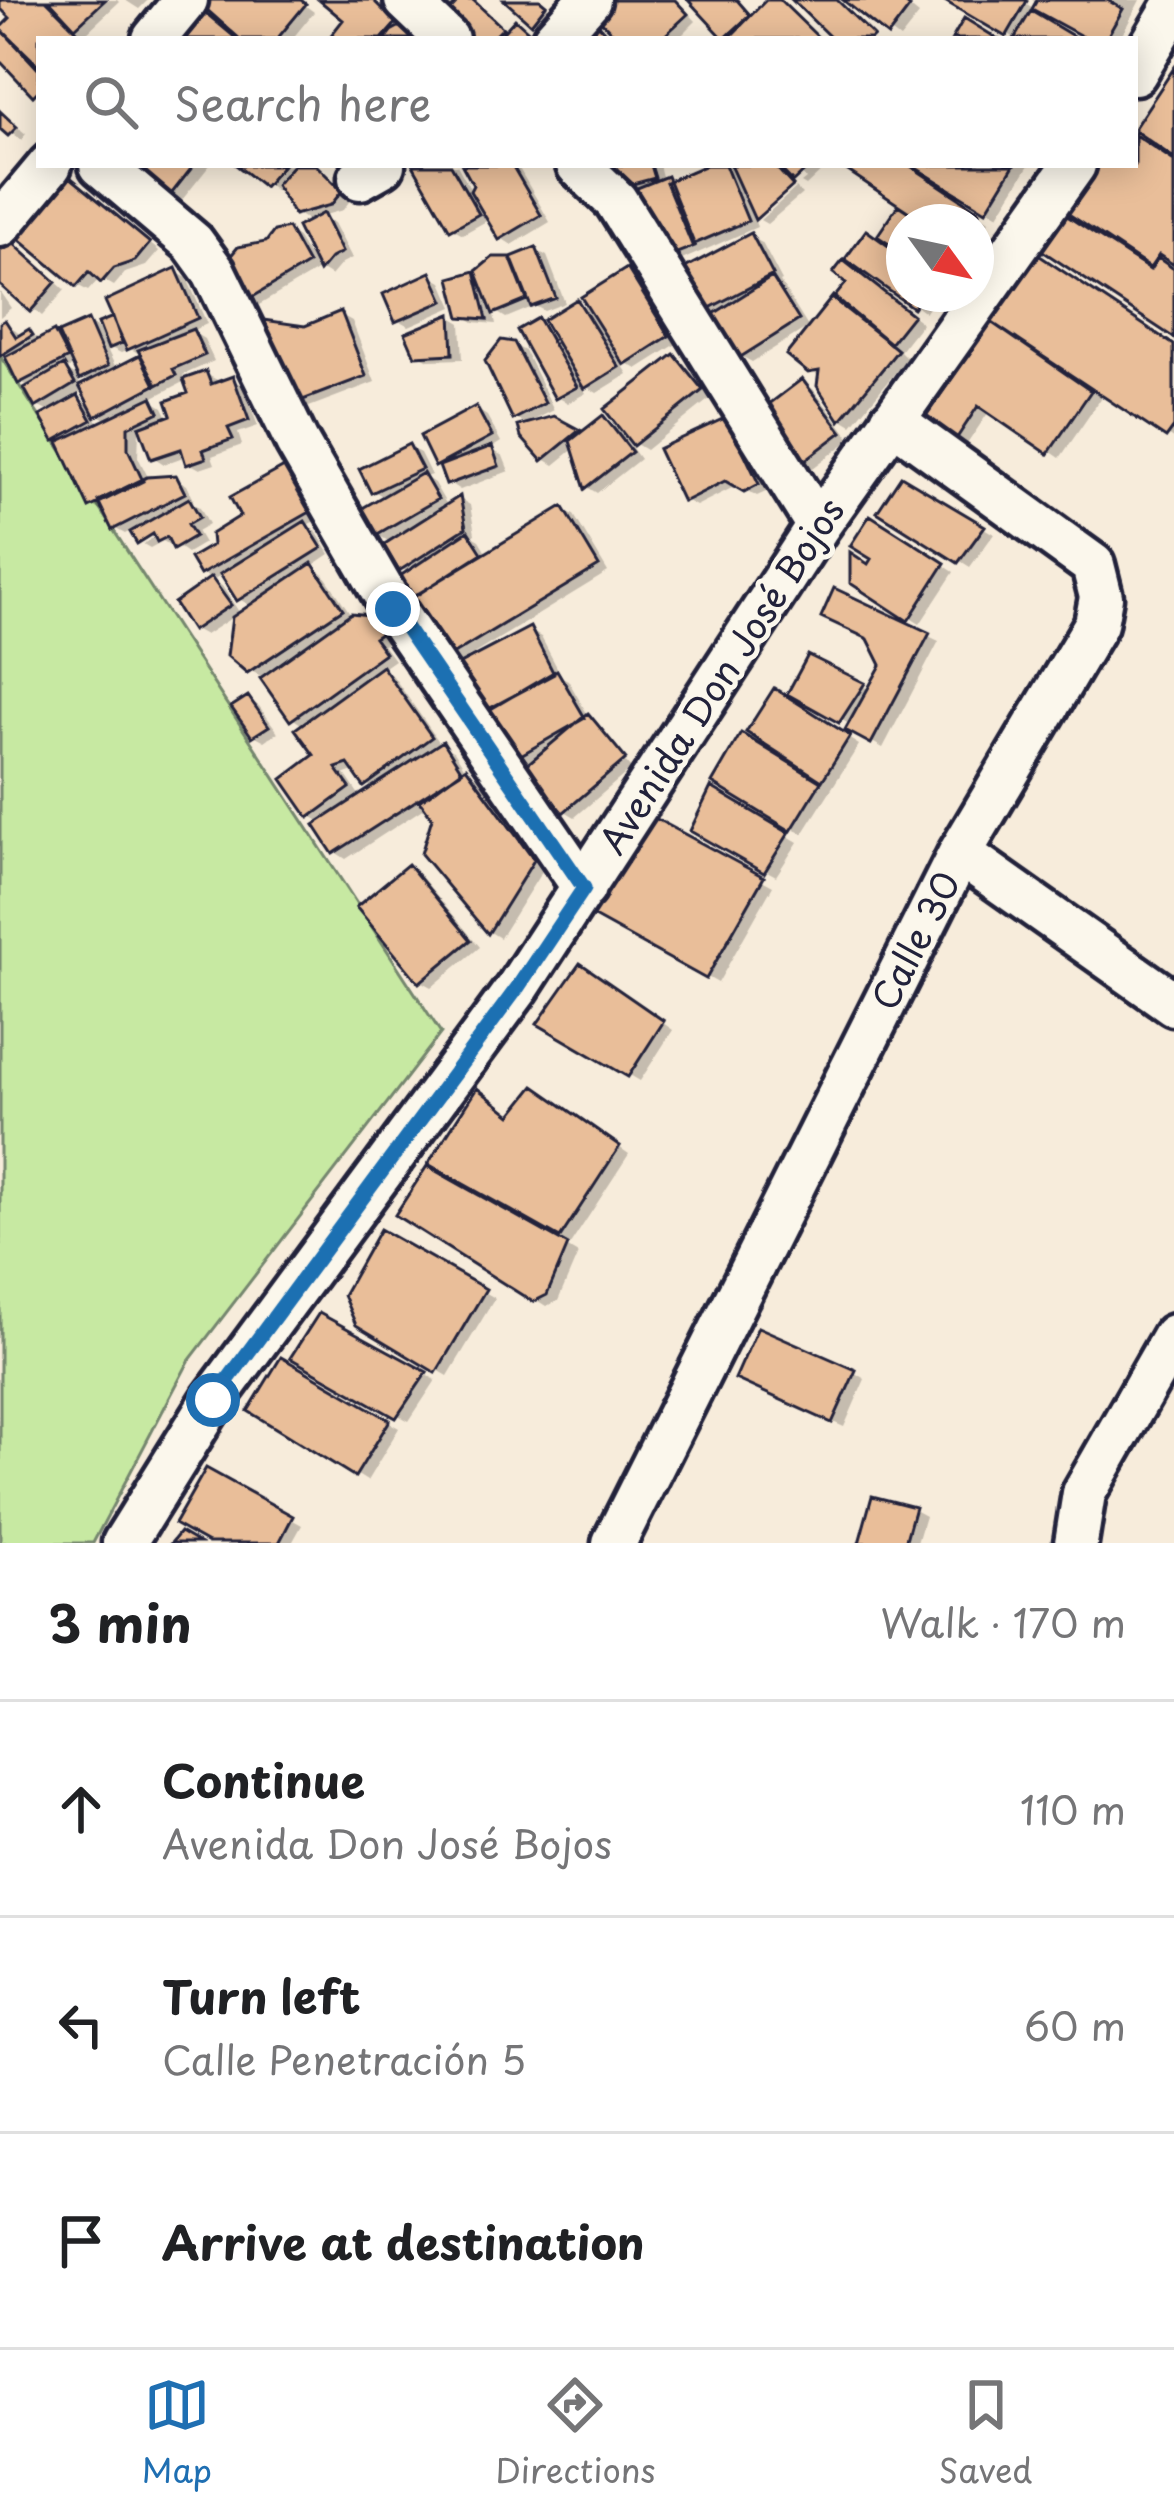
<!DOCTYPE html>
<html lang="en">
<head>
<meta charset="utf-8">
<style>
	body { margin:0; font-family:"Playpen Sans",sans-serif; background:#f2f2f2; color:#202124 }
	.compass { position:absolute; left:886px; top:204px; width:108px; height:108px; border-radius:50%; background:#fff; box-shadow:0 6px 30px #0003; rotate:123deg }
	.stop { position:absolute; width:36px; height:36px; margin:-27px; border:9px solid #1f6fb2; border-radius:50%; background:#fff }
	.stop.end { background:#1f6fb2; border-color:#fff; box-shadow:0 3px 12px #0008 }
	.list { margin:0; padding:0; list-style:none }
	h2 { display:flex; justify-content:space-between; align-items:center; height:156px; margin:0; padding:0 48px; font-size:51px }
	h2 small { font-size:39px; font-weight:400; color:#757577 }
	.list li { display:grid; grid-template-columns:78px 1fr auto; gap:36px; align-items:center; box-sizing:border-box; height:216px; padding:0 48px; border-top:3px solid #e0e0e0 }
	.list b { display:block; font-size:45px; white-space:nowrap }
	.list p { margin:0; font-size:39px; white-space:nowrap; color:#757577 }
	.list em { font-size:39px; font-style:normal; color:#757577 }
	.icon { flex:none; width:66px; height:66px; fill:none; stroke:currentColor; stroke-width:2; stroke-linecap:round; stroke-linejoin:round }
	.map { position:relative; flex:none; width:1174px; height:1543px; overflow:hidden }
	.search { position:absolute; background:#fff; box-shadow:0 6px 30px #0003; left:36px; right:36px; top:36px; height:132px; display:flex; align-items:center; gap:30px; box-sizing:border-box; padding:0 42px; border-radius:0px; color:#757577; font-size:45px }
	.sheet { height:804px; background:#fff }
	nav { display:flex; justify-content:space-around; align-items:center; box-sizing:border-box; height:168px; border-top:3px solid #e0e0e0; background:#fff; font-size:33px; color:#757577 }
	nav a { display:grid; justify-items:center; gap:6px }
	nav .on { color:#1f6fb2 }
	.map>svg:first-child { display:block }
	.green { fill:#c7e9a2; stroke:#74866e; stroke-width:3 }
	.shadow { fill:#0003; fill-rule:evenodd }
	.building { fill:#e9be99; stroke:#22223b; stroke-width:3 }
	.lines { fill:none; stroke-linecap:round; stroke-linejoin:round }
	.minor-casing { stroke:#22223b; stroke-width:51 }
	.minor { stroke:#fbf7ec; stroke-width:42 }
	.route { stroke:#1f6fb2; stroke-width:15 }
	.labels { text-anchor:middle; stroke-width:10; stroke-linejoin:round; paint-order:stroke }
	.street-label { font-size:36px; fill:#22223b; stroke:#fbf7ec }
</style>
</head>
<body>
<div class="map">
<svg width="1174" height="1543" viewBox="0 0 1174 1543">
	<rect width="100%" height="100%" fill="#f7ecdb"/>
	<filter id="ink" filterUnits="userSpaceOnUse"><feTurbulence type="fractalNoise" baseFrequency=".00833" numOctaves="2"/><feDisplacementMap in="SourceGraphic" scale="24" xChannelSelector="R" yChannelSelector="G"/><feConvolveMatrix kernelMatrix="1 2 1 2 8 2 1 2 1" color-interpolation-filters="sRGB"/></filter>
	<g filter="url(#ink)">
		<path class="green" d="M0 356 441 1033 189 1361 93 1543H0Z"/>
		<path class="shadow" d="M0 0H117L119 2 83 36 86 39H39V97L0 57V30L15 18 0 4Z
			M125 0H148L139 9Z
			M298 0 314 12 292 39H181L235 38Z
			M323 0H374L403 28 424 39H332L347 19Z
			M428 0H474L508 31 515 23 537 39H473Z
			M509 0H540L555 13 543 27Z
			M616 0H676L696 21 678 39H622Z
			M692 0H739L754 17 770 0H779L821 39H730Z
			M848 0H904L903 2 919 15 900 39Z
			M949 0H1020L1035 9 1039 4 1032 0H1140L1120 39H1093L1037 8 1033 16 1073 39H1017Z
			M1174 74V262L1170 259 1166 266 1174 271V334L1097 238 1135 165V132Z
			M0 113 26 134 21 140 0 125Z
			M121 165H210L178 205Z
			M241 165H317L351 199 343 210 321 216 334 223 352 258 342 263 331 276 320 269 259 305 248 299 268 244 287 231 298 238 308 255 313 253 312 223 296 213 280 186 276 191Z
			M419 165H457L472 192 477 185 465 165H517L550 222 512 245 501 238 490 219 463 234 452 228Z
			M600 165H659L663 180 673 183 714 165H728L735 169 733 165H828L806 186 801 183 806 179 802 174 796 180 787 175 792 183 759 213V219L753 216 757 227 675 263Z
			M844 165H1029L998 215 945 182 941 189 989 221 976 240V222H904V294H938L925 312 849 258 878 240 902 204Z
			M69 177 159 251 146 266 125 273 114 286 100 278 88 291 77 285Z
			M796 188 802 194 767 224 760 220Z
			M751 237 762 243 782 281 780 282 808 327 752 362 741 356 719 314 709 308Z
			M14 244 65 290 42 316 0 281Z
			M536 250 547 256 565 303 544 311 535 306 506 318 493 310 496 324 474 322 463 315 474 274 482 279 494 260 512 261Z
			M855 270 922 323 900 351 907 358 852 425 842 419 820 386 821 377 810 371Z
			M176 272 187 278 207 324 191 331 204 339 214 361 183 375 185 381 150 399 163 407 169 419 192 395 206 374 217 380 218 385 232 379 243 386 258 426 238 433 242 445 212 456 215 464 200 469 189 463 186 456 164 464 153 457 143 430 139 432 138 457 150 481 175 478 187 485 194 500 190 502 200 507 209 524 197 531 204 543 187 553 174 544 171 546 163 541 150 548 143 544 167 529 164 524 140 538V542L132 530 125 534 114 528 105 510 102 512 91 505 61 441 56 439 51 413 37 406 31 387 21 382 10 362 0 356V327L5 324 16 330 21 338 29 333 40 339 54 335 62 339 88 323 105 333ZM105 345 121 353 131 349 143 356 117 370ZM75 365 81 378 91 383 82 388 75 375 66 370ZM85 390 93 407 74 396ZM93 412 109 421 100 425Z
			M627 272 638 278 678 343 637 369 619 359 628 374 597 393 580 383 586 393 568 403 557 397 538 322 551 329 577 303 594 312Z
			M431 276 442 282 453 307 409 326 398 320Z
			M0 292 11 308 0 317Z
			M341 315 352 321 375 382 309 407 298 401 305 329Z
			M451 317 461 323 463 359 429 360 417 354Z
			M995 322 1174 347V439L1104 394 1060 458 990 410 961 453 921 428Z
			M513 345 525 351 554 410 526 424 515 417Z
			M674 357 685 364 712 397 646 450 624 437 640 459 597 493 587 487 575 448 554 465 544 459 554 419 583 435 603 419 625 431Z
			M802 382 813 389 851 439 813 468 802 462Z
			M476 409 487 416 501 442 490 449 503 456 509 471 460 490 449 483 443 467 438 464Z
			M727 420 738 426 768 491 757 496 738 485 696 506 685 500Z
			M409 447 420 453 431 475 425 477 434 483 448 507 460 499 470 505 475 534 472 536 479 540 488 555 563 509 574 515 608 572 467 658 469 663 530 631 541 637 562 677 568 680 589 717 585 715 631 769 575 817 565 811 530 767 514 758 481 712 418 598 409 573 401 568 392 543 376 534 386 498 374 491Z
			M286 469 297 475 321 518 307 525 316 531 330 554 312 566 323 573 352 616 368 618 389 630 392 639 383 645 394 660 381 669 393 676 442 746 454 751 467 771 477 777 544 868 500 938 490 932 425 853 435 817 427 806 346 859 335 852 323 823 311 816 319 756 304 726 292 718 263 677 249 670 236 615 205 635 194 629 211 580 222 586 241 615 253 607 239 599 223 574 212 580 202 573 215 546 244 517ZM356 770 366 784 375 789 361 798 345 774Z
			M902 480 994 534 970 567 881 511Z
			M871 519 954 572 920 624 853 582 875 559Z
			M836 592 939 641 883 748 849 729 851 725 791 692 809 659 870 690 884 665 871 639Z
			M775 692 859 745 803 834 716 782 791 767 795 760Z
			M248 699 259 706 278 732 265 741 254 735Z
			M712 791 798 842 776 876 693 830Z
			M654 821 773 886 718 983 597 915Z
			M408 867 419 874 480 947 432 987 421 981Z
			M592 973 673 1030 640 1081 541 1023Z
			M545 1096 629 1154 568 1248 578 1254 558 1301 546 1306 399 1214 520 1221 524 1214 513 1118Z
			M381 1233 495 1298 448 1376 358 1323Z
			M320 1317 436 1380 409 1421 294 1357Z
			M282 1362 399 1428 367 1481 252 1410Z
			M855 1373 865 1379 844 1427 749 1384Z
			M208 1473 302 1525 292 1543H213Z
			M914 1510 925 1516 917 1543H862Z"/>
		<path class="building" d="M0 0H46L85 39H39V66L0 28 10 18 0 8Z
			M49 0H105L75 28Z
			M196 0H301L306 4 277 39H240Z
			M319 0H373L396 23 382 39H328L343 20Z
			M460 0H473L503 28 492 39H468L444 17Z
			M504 0H540L546 5 531 24Z
			M611 0H675L688 14 661 39H618L595 15Z
			M688 0H737L750 15 724 39Z
			M766 0H780L820 39H734L731 36Z
			M792 0H837L874 36 871 39H832Z
			M843 0H901L910 7 888 36Z
			M943 0H1026L1027 1 1006 37Z
			M1037 0H1107L1123 9 1106 39H1087L1032 9Z
			M201 9 237 39H177Z
			M1031 11 1078 39H1014Z
			M591 16 611 39H564Z
			M964 18 998 39H952Z
			M515 19 537 39H497Z
			M406 23 425 39H385L391 31Z
			M0 28 39 70V90L33 96 0 61Z
			M1174 68V161L1135 135V127Z
			M0 111 17 127 8 136 0 129Z
			M1135 131 1174 158V265L1159 255 1150 268 1058 207 1086 165H1135Z
			M116 165H194L165 202Z
			M236 165H283L264 187Z
			M293 165H316L342 191 331 205 294 215 276 185Z
			M413 165H451L479 214 450 230Z
			M462 165H512L541 215 499 240 470 191 473 185Z
			M596 165H651L655 178 614 189Z
			M706 165H725L748 221 692 245 666 182Z
			M730 165H774L793 186 755 220Z
			M777 165H811L793 182Z
			M839 165H909L980 212 973 222H924Z
			M911 165H1014L986 211Z
			M58 167 150 243 135 261 114 268 101 283 89 272 76 287 7 229Z
			M667 176 695 246 662 259 617 196Z
			M898 205 924 222H904V254L877 236Z
			M1061 212 1150 270 1158 258 1174 269V338L1038 248Z
			M323 213 342 252 331 258 319 272 297 227Z
			M288 228 308 264 246 301 224 264 238 247 266 242 274 231Z
			M866 230 904 257V294H923L913 308 845 259Z
			M751 233 773 275 706 310 685 268Z
			M3 234 56 282 30 312 0 285V237Z
			M536 247 556 298 531 307 511 257Z
			M1031 250 1174 345V427L1166 438 985 318Z
			M493 257H510L527 300 493 314 476 271Z
			M843 260 913 315 890 344 833 299 846 283 833 273Z
			M176 268 198 318 127 350 105 301Z
			M627 268 669 336 624 365 581 297Z
			M475 271 487 319 460 317 450 278Z
			M431 272 444 301 395 322 383 294Z
			M772 277 799 320 739 358 712 315Z
			M833 296 898 350 840 421 817 386 819 371 808 373 786 355Z
			M577 299 619 367 584 389 543 320Z
			M341 311 366 376 295 403 264 320 305 326Z
			M451 314 453 354 415 356 405 333Z
			M113 317 122 343 108 349 98 323Z
			M538 318 577 387 555 399 517 330Z
			M5 320 16 337 29 329 33 335 0 356V323Z
			M88 320 108 366 79 380 58 333Z
			M991 322 1091 391 1048 454 978 406 949 450 917 429Z
			M193 329 205 355 173 369 176 375 157 385 138 350Z
			M54 331 68 358 18 384 5 357Z
			M501 340 514 342 545 403 513 420 485 361Z
			M674 354 703 390 633 446 604 409Z
			M140 355 155 385 95 417 79 386Z
			M64 365 75 384 35 408 24 388Z
			M206 371 211 384 233 376 249 420 228 428 233 439 203 450 206 458 186 465 181 449 151 459 139 427 171 415 166 401 188 393 183 379Z
			M802 379 842 432 800 464 760 411Z
			M78 395 92 420 54 441 40 416Z
			M152 397 159 412 128 427V449L143 481 89 508 58 442Z
			M476 406 492 436 435 467 420 436Z
			M603 415 632 452 585 489 570 441Z
			M554 416 580 430 542 461 521 437 518 426Z
			M727 417 759 484 744 492 725 481 683 502 658 449Z
			M409 444 422 469 371 493 359 469Z
			M492 446 499 466 446 485 439 466Z
			M286 466 312 511 200 575 190 558 212 545 211 534 240 516 230 497Z
			M423 473 438 499 374 536 359 510Z
			M176 475 185 493 112 530 98 501 147 477Z
			M901 476 985 526 958 563 877 512Z
			M460 496 466 528 399 571 383 545Z
			M189 498 200 517 188 524 195 536 173 549 167 537 157 542 153 534 137 544 130 532Z
			M563 506 599 566 442 661 406 601Z
			M870 515 945 563 908 621 850 583V552L868 564 871 559 850 546Z
			M305 521 322 548 237 601 220 574Z
			M468 531 482 553 414 597 400 576Z
			M312 563 343 609 247 673 227 656 232 617Z
			M211 577 231 605 192 631 174 603Z
			M834 588 930 633 871 744 845 730 881 665 868 639 821 617Z
			M351 613 369 615 372 623 379 620 383 632 374 638 385 653 290 721 260 678Z
			M530 627 554 674 479 714 454 667Z
			M808 655 865 683 839 723 787 694Z
			M382 666 432 737 364 787 348 764 336 768 350 788 309 818 282 779 314 755 295 729Z
			M557 670 585 718 512 760 484 713Z
			M774 688 850 736 822 781 746 732Z
			M248 696 269 726 252 737 231 707Z
			M588 713 626 759 563 813 524 767Z
			M741 733 821 782 791 831 712 783Z
			M443 741 462 771 333 854 314 825Z
			M466 767 534 860 488 934 421 854 432 818 420 801Z
			M711 787 789 833 764 873 690 831Z
			M653 817 764 877 706 979 592 916Z
			M408 864 471 940 419 983 356 907Z
			M580 963 664 1021 628 1077 537 1024Z
			M534 1086 620 1146 560 1238 428 1164 477 1088 511 1115Z
			M427 1166 568 1245 547 1295 533 1302 395 1215Z
			M380 1229 486 1289 436 1373 356 1325 343 1295Z
			M319 1313 427 1372 396 1418 290 1358Z
			M758 1327 856 1370 832 1423 735 1379Z
			M281 1357 390 1420 355 1477 248 1411Z
			M206 1468 293 1516 279 1543H208L174 1524Z
			M872 1496 915 1507 905 1543H859Z
			M180 1532 199 1543H171Z"/>
		<g class="lines">
			<g class="minor-casing">
				<path id="minor" d="M406 0 447 39
					M154 39 186 0
					M554 39 589 0
					M1135 73 1174 7
					M101 165 193 243 214 272 297 442 393 609 584 888
					M578 165 616 201 818 526
					M360 178 383 165
					M0 225 50 165
					M960 853 1174 1004
					M124 1543 213 1400 518 987 818 526 1074 165
					M614 1543 960 853 1096 624 1101 597 1093 565 892 420
					M1076 1543 1084 1493 1174 1336"/>
			</g>
			<use href="#minor" class="minor"/>
		</g>
	</g>
	<g class="lines" filter="url(#ink)">
		<path class="route" d="M213 1400 518 987 584 888 393 609"/>
	</g>
	<g class="labels">
		<g class="street-label">
			<text transform="translate(722 676) rotate(-57)" y="13">Avenida Don José Bojos</text>
			<text transform="translate(916 941) rotate(-63)" y="13">Calle 30</text>
		</g>
	</g>
</svg>
<svg class="compass" viewBox="-18 -18 36 36"><path d="M0-13l5 13h-10z" fill="#e53935"/><path d="M0 13l5-13h-10z" fill="#757577"/></svg>
<div class="stop" style="left:213px;top:1400px"></div>
<div class="stop end" style="left:393px;top:609px"></div>
<div class="search"><svg class="icon" aria-label="search" viewBox="0 0 24 24"><circle cx="10" cy="10" r="6"/><path d="M15 15l6 6"/></svg>Search here</div>
</div>
<section class="sheet">
<h2>3 min<small>Walk · 170 m</small></h2>
<ul class="list">
<li><svg class="icon" aria-label="ahead" viewBox="0 0 24 24"><path d="M12 20V5M6 11l6-6 6 6"/></svg><div><b>Continue</b><p>Avenida Don José Bojos</p></div><em>110 m</em></li>
<li><svg class="icon" aria-label="left" viewBox="0 0 24 24"><path d="M17 20v-9H6M10 6l-5 5 5 5"/></svg><div><b>Turn left</b><p>Calle Penetración 5</p></div><em>60 m</em></li>
<li><svg class="icon" aria-label="arrive" viewBox="0 0 24 24"><path d="M6 21V4h12l-3 4 3 4H6"/></svg><div><b>Arrive at destination</b></div></li>
</ul>
</section>
<nav>
<a class="on"><svg class="icon" aria-label="map" viewBox="0 0 24 24"><path d="M3 6l6-2 6 2 6-2v14l-6 2-6-2-6 2zM9 4v14M15 6v14"/></svg>Map</a>
<a><svg class="icon" aria-label="directions" viewBox="0 0 24 24"><path d="M12 3l9 9-9 9-9-9zM9 14v-3h6M13 9l2 2-2 2"/></svg>Directions</a>
<a><svg class="icon" aria-label="saved" viewBox="0 0 24 24"><path d="M7 4h10v16l-5-4-5 4z"/></svg>Saved</a>
</nav>
</body>
</html>
